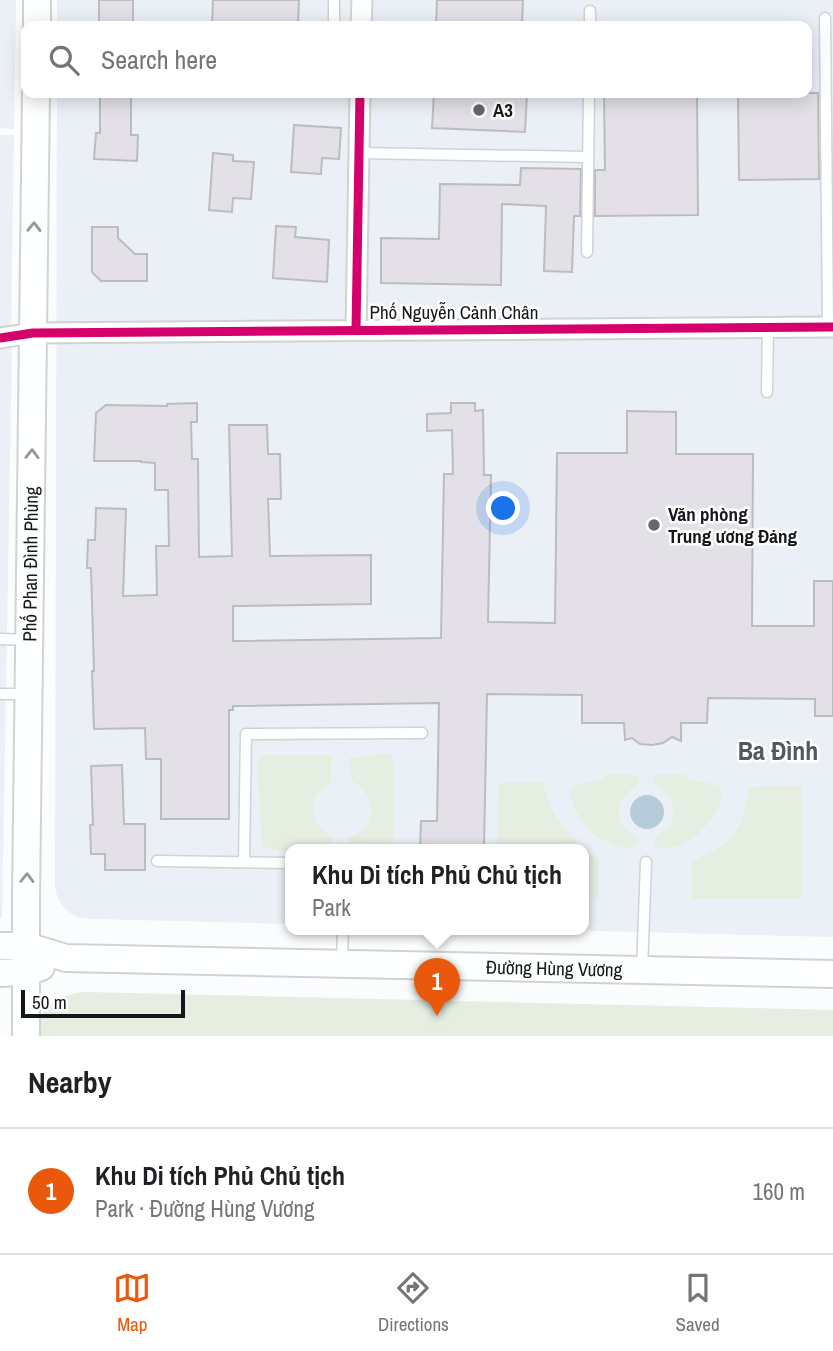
<!DOCTYPE html>
<html lang="en">
<head>
<meta charset="utf-8">
<style>
	body { margin:0; font-family:"Archivo Narrow",sans-serif; background:#f6f6f6; color:#202124 }
	.scale { position:absolute; left:21px; bottom:18px; width:164px; box-sizing:border-box; padding-left:7px; border:4px solid #151719; border-top:0; font-size:19px; line-height:24px; white-space:nowrap; color:#151719; -webkit-text-stroke:5px #fff; paint-order:stroke }
	.you { position:absolute; left:504px; top:509px; width:24px; height:24px; margin:-18px; border:5px solid #fff; border-radius:50%; background:#1a73e8; box-shadow:0 0 0 10px #1a73e833 }
	.badge { display:grid; place-items:center; width:46px; height:46px; border-radius:50%; background:#ea580c; color:#fff; font-size:23px; font-weight:700 }
	.pin { position:absolute; translate:-50% -58px; filter:drop-shadow(0 2px 4px #0008) }
	.pin::after { content:''; position:absolute; top:37px; width:24px; height:21px; background:inherit; clip-path:polygon(0 0,100% 0,50% 100%) }
	.popup { position:absolute; left:285px; top:844px; width:304px; height:91px; box-sizing:border-box; display:grid; place-content:center; border-radius:14px; background:#fff; filter:drop-shadow(0 2px 5px #0005); font-size:23px; white-space:nowrap; color:#757577 }
	.popup b { font-size:26px; color:#202124 }
	.popup::after { content:''; position:absolute; left:50%; top:100%; margin-left:-14px; border:14px solid transparent; border-top-color:#fff }
	.list { margin:0; padding:0; list-style:none }
	h2 { display:flex; justify-content:space-between; align-items:center; height:91px; margin:0; padding:0 28px; font-size:30px }
	h2 small { font-size:23px; font-weight:400; color:#757577 }
	.list li { display:grid; grid-template-columns:46px 1fr auto; gap:21px; align-items:center; box-sizing:border-box; height:126px; padding:0 28px; border-top:2px solid #e0e0e0 }
	.list b { display:block; font-size:26px; white-space:nowrap }
	.list p { margin:0; font-size:23px; white-space:nowrap; color:#757577 }
	.list em { font-size:23px; font-style:normal; color:#757577 }
	.icon { flex:none; width:38px; height:38px; fill:none; stroke:currentColor; stroke-width:2; stroke-linecap:round; stroke-linejoin:round }
	.map { position:relative; flex:none; width:833px; height:1036px; overflow:hidden }
	.search { position:absolute; background:#fff; box-shadow:0 4px 18px #0003; left:21px; right:21px; top:21px; height:77px; display:flex; align-items:center; gap:18px; box-sizing:border-box; padding:0 24px; border-radius:14px; color:#757577; font-size:26px }
	.sheet { height:217px; background:#fff }
	nav { display:flex; justify-content:space-around; align-items:center; box-sizing:border-box; height:98px; border-top:2px solid #e0e0e0; background:#fff; font-size:19px; color:#757577 }
	nav a { display:grid; justify-items:center; gap:4px }
	nav .on { color:#ea580c }
	.map>svg:first-child { display:block }
	.built { fill:#ebf0f7 }
	.green { fill:#e6eee1 }
	.water { fill:#b7ccda }
	.building { fill:#e3e1e7; stroke:#bbbcbd; stroke-width:2 }
	.lines { fill:none; stroke-linecap:round; stroke-linejoin:round }
	.lane-casing { stroke:#d1d2d4; stroke-width:13 }
	.street-casing { stroke:#d1d2d4; stroke-width:23 }
	.secondary-casing { stroke:#d1d2d4; stroke-width:30 }
	.lane { stroke:#feffff; stroke-width:10 }
	.street { stroke:#feffff; stroke-width:19 }
	.secondary { stroke:#feffff; stroke-width:26 }
	.cycleway-casing { stroke:#fff; stroke-width:13 }
	.cycleway { stroke:#d6006c; stroke-width:9 }
	.oneway { stroke:#959798 }
	.poi-dot { fill:#656769; stroke:#fff; stroke-width:2.5 }
	.labels { text-anchor:middle; stroke-width:5; stroke-linejoin:round; paint-order:stroke }
	.poi-label { font-size:19px; font-weight:bold; fill:#151719; stroke:#fff; text-anchor:start }
	.street-label { font-size:19px; fill:#151719; stroke:#fff }
	.district-label { font-size:26px; font-weight:bold; fill:#54575c; stroke:#fff }
</style>
</head>
<body>
<div class="map">
<svg width="833" height="1036" viewBox="0 0 833 1036">
	<rect width="100%" height="100%" fill="#fafcfe"/>
	<path class="built" d="M0 0H16L14 129 0 128Z
		M57 0H833V937L559 930H584V850H290V924L97 919 78 918 66 910 58 899 55 888 57 93H807V26H57Z
		M0 135H14L11 329 0 330Z
		M12 345 2 918H0V346Z"/>
	<path class="green" d="M387 753 393 756V845L386 850 349 848V838C378 827 378 796 352 781L349 758Z
		M264 755H331V782C306 796 307 822 331 836L332 846 326 850 290 851 271 850 262 846 257 764Z
		M607 774 637 775 639 780 638 785C613 798 612 827 639 838 638 843 638 845 633 848 624 852 598 838 591 832 580 820 573 808 569 792L574 785 600 780Z
		M684 774 691 780 718 785 723 792C720 807 713 819 702 830 696 838 668 854 658 848 654 845 655 842 654 838 680 826 679 797 654 785L653 781 655 775Z
		M543 782C551 818 570 838 599 860V897H584V850H497L499 783Z
		M801 786V899H692L691 862C733 842 743 834 749 787Z
		M87 992 833 1010V1036H33C41 1006 57 994 87 992Z"/>
	<path class="water" d="M630 812a17 17 0 1 1 34 0a17 17 0 1 1-34 0Z"/>
	<path class="building" d="M99 0H133V26H99Z
		M213 0H299L298 26H212Z
		M437 0H523L522 26H436Z
		M100 93H131V135H138L137 161 94 159 96 133H100Z
		M434 93H527L525 132 432 128Z
		M604 93H697L698 215 595 216V170H605Z
		M738 93H818L819 179 739 180Z
		M294 125 341 128 339 159 322 158 321 174 291 172Z
		M213 153 233 155V161L254 162 251 199 233 198 232 212 209 210Z
		M521 168 581 169 580 216H574L572 272 544 271 546 206 502 204 501 285 381 283V238L439 239 440 184 520 185Z
		M276 226 296 227 295 237 329 240 327 282 273 278Z
		M92 227H118V238L135 254H147V281H101L92 272Z
		M197 403V422H191L192 459H198L199 557 232 556 229 425H267L268 454H280L281 499H268L270 556 371 555V604L233 606V641L441 638 444 474H453L452 430 427 431V414L451 413V403H475V411L483 410 484 475H491L488 622 555 623 557 453H627V411L676 412V454H753L752 626H814V581H833V716H815V699L708 698 707 723H681V741L672 737 663 743 652 745 640 744 632 738 625 740 624 723H582V695L487 694 484 850H420L421 821H437L439 703 233 706V710H229V819H161V759H146L145 728 94 729 92 671H94L91 568H87L88 540H95L96 508 126 509 123 596 157 595 156 546H169L168 490H155V463L141 462V461H94L96 413 106 405 167 406V404Z
		M122 765 124 824H145V870H105V854H91L90 825H93L91 766Z"/>
	<g class="lines">
		<g class="lane-casing">
			<path id="lane" d="M825 18 828 327
				M334 26V0
				M590 26V11
				M359 153 588 157
				M587 252 589 93
				M767 392 768 327
				M0 639 29 640
				M0 694H28
				M157 861 290 863
				M244 862 246 734 422 733
				M342 963 343 930
				M642 970 646 862"/>
		</g>
		<g class="street-casing">
			<path id="street" d="M361 26 362 0
				M356 330 360 93
				M0 338 33 333 833 327"/>
		</g>
		<g class="secondary-casing">
			<g id="secondary">
				<path d="M37 26V0"/>
				<path id="s1" d="M0 946H26L66 958 833 974"/>
				<path d="M0 973 26 972 41 967"/>
				<path id="s2" d="M26 1036V896L36 93"/>
			</g>
		</g>
		<use href="#lane" class="lane"/>
		<use href="#street" class="street"/>
		<use href="#secondary" class="secondary"/>
		<g class="cycleway-casing">
			<path id="cycleway" d="M356 330 360 93
				M0 338 33 333 833 327"/>
		</g>
		<use href="#cycleway" class="cycleway"/>
	</g>
	<defs><path id="oneway-chevron" d="M-2-3.5L2.5 0L-2 3.5" fill="none" stroke-width="1.6" stroke-linecap="round" stroke-linejoin="round" transform="scale(1.75)"/></defs>
	<g class="oneway">
		<use href="#oneway-chevron" transform="translate(34 227) rotate(-89)"/>
		<use href="#oneway-chevron" transform="translate(32 454) rotate(-89)"/>
		<use href="#oneway-chevron" transform="translate(27 878) rotate(-89)"/>
	</g>
	<g class="poi-dot">
		<circle cx="479" cy="110" r="7"/>
		<circle cx="654" cy="525" r="7"/>
	</g>
	<g class="labels">
		<g class="poi-label">
			<text x="493" y="117">A3</text>
			<text x="668" y="521">Văn phòng<tspan x="668" dy="22">Trung ương Đảng</tspan></text>
		</g>
		<g class="street-label">
			<text x="454" y="319">Phố Nguyễn Cảnh Chân</text>
			<text dy="7" stroke="none"><textPath href="#s2" startOffset="472">Phố Phan Đình Phùng</textPath></text>
			<text dy="7" stroke="none"><textPath href="#s1" startOffset="556">Đường Hùng Vương</textPath></text>
		</g>
		<g class="district-label">
			<text x="778" y="760">Ba Đình</text>
		</g>
	</g>
</svg>
<div class="scale">50 m</div>
<div class="you"></div>
<div class="pin badge" style="left:437px;top:1016px">1</div>
<div class="popup"><b>Khu Di tích Phủ Chủ tịch</b>Park</div>
<div class="search"><svg class="icon" aria-label="search" viewBox="0 0 24 24"><circle cx="10" cy="10" r="6"/><path d="M15 15l6 6"/></svg>Search here</div>
</div>
<section class="sheet">
<h2>Nearby<small></small></h2>
<ul class="list">
<li><span class="badge">1</span><div><b>Khu Di tích Phủ Chủ tịch</b><p>Park · Đường Hùng Vương</p></div><em>160 m</em></li>
</ul>
</section>
<nav>
<a class="on"><svg class="icon" aria-label="map" viewBox="0 0 24 24"><path d="M3 6l6-2 6 2 6-2v14l-6 2-6-2-6 2zM9 4v14M15 6v14"/></svg>Map</a>
<a><svg class="icon" aria-label="directions" viewBox="0 0 24 24"><path d="M12 3l9 9-9 9-9-9zM9 14v-3h6M13 9l2 2-2 2"/></svg>Directions</a>
<a><svg class="icon" aria-label="saved" viewBox="0 0 24 24"><path d="M7 4h10v16l-5-4-5 4z"/></svg>Saved</a>
</nav>
</body>
</html>
